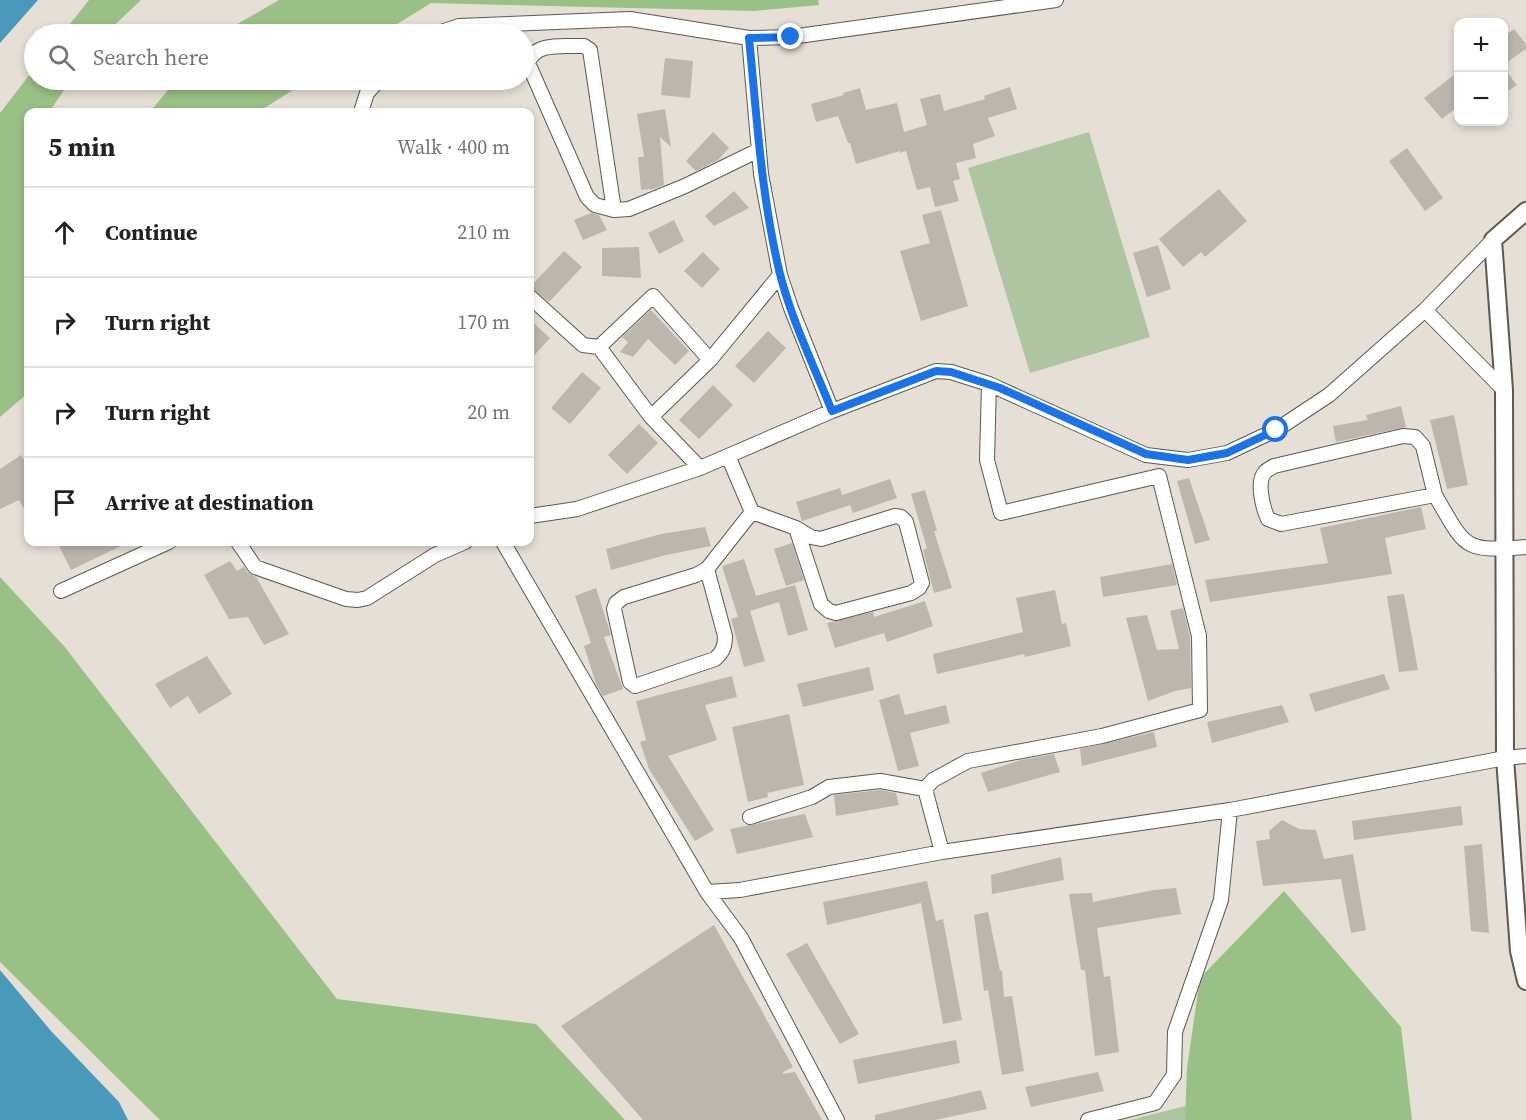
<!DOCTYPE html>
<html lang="en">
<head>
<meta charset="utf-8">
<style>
	body { margin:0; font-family:"Source Serif 4",serif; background:#f2f2f2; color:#222 }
	.controls { position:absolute; right:18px; top:18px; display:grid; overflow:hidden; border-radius:12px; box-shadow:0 3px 9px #0003 }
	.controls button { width:54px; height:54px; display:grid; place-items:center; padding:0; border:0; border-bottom:2px solid #e0e0e0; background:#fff; color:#222; font:30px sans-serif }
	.stop { position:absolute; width:18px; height:18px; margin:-14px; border:4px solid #1a73e8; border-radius:50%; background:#fff }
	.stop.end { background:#1a73e8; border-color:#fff; box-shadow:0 2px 6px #0008 }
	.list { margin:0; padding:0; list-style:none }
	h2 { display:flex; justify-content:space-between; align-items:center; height:78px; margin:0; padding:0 24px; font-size:26px }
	h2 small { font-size:20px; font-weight:400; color:#767676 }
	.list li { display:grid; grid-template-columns:39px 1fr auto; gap:18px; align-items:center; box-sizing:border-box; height:90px; padding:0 24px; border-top:2px solid #e0e0e0 }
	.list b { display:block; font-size:22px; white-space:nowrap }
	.list em { font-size:20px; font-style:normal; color:#767676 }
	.icon { flex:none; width:33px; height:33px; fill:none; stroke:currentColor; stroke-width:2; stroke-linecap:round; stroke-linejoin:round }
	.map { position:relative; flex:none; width:1526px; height:1120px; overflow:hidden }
	.search { position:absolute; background:#fff; box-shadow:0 3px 9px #0003; left:24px; top:24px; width:510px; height:66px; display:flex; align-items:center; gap:15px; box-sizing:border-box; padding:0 21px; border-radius:33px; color:#767676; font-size:22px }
	.panel { position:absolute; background:#fff; box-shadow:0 3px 9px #0003; left:24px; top:108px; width:510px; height:438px; border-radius:12px }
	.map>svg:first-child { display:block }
	.green { fill:#adc5a0 }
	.forest { fill:#99c085 }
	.water { fill:#4899ba }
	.building { fill:#bdb6ad }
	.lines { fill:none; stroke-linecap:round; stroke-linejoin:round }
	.minor-casing { stroke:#5e5850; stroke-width:16 }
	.tertiary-casing { stroke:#5e5850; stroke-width:20 }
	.minor { stroke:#fff; stroke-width:14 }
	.tertiary { stroke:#fff; stroke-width:16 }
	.route { stroke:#1a73e8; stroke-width:8 }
</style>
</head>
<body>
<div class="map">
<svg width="1526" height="1120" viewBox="0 0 1526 1120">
	<rect width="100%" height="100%" fill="#e6dfd5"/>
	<path class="green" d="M1089 132 1150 337 1030 373 968 168Z
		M1205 1101 1215 1120H1130Z"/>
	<path class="forest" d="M89 0H141L105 34H62Z
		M279 0H818L819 5 754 11 431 3 381 34H220Z
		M34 69V80H71L49 112H28V393L0 417V113Z
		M176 80H309L258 112H150Z
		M0 577 64 646 337 999 536 1024 625 1120H160L0 962Z
		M1284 891 1401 1027 1412 1120H1185L1187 1068 1200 978Z"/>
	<path class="water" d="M0 0H38L0 43Z
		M0 970 51 1031 119 1102 128 1120H0Z"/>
	<path class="building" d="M1514 29 1526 44V49L1503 65V37Z
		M665 58 693 61 690 98 661 95Z
		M1503 68 1517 85 1503 94Z
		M1458 72V106L1442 119 1424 98Z
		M1010 87 1017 109 988 118 995 136 973 144 976 158 956 163 960 179 953 181 959 201 935 207 930 187 917 190 906 151 900 153V151L856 164 850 143H848L838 116 816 122 811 104 844 95 843 93 860 88 866 110 897 103 904 132 927 125 920 99 940 94 944 111 985 99 984 96Z
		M665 109 671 147 660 137 664 185 654 189 641 190 638 157H644L637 114Z
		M713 132 729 148 718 160 696 171 686 161Z
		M1407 148 1443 198 1425 211 1389 161Z
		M1219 189 1247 221 1205 257 1201 252 1183 267 1159 239Z
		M734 191 749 208 714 226 705 216Z
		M941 210 968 306 921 321 900 251 930 243 922 215Z
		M591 213 599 215 607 230 583 240 574 220Z
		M674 220 684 241 659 254 648 233Z
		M1158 245 1171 289 1147 297 1133 253Z
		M639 247 641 278 602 276V248Z
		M564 251 582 267 549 302 530 287Z
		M703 252 720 269 702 288 684 271Z
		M651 310 689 351 675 365 648 339 633 357 620 352 628 342 622 337Z
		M530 320 550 338 530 360Z
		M768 331 786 348 754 383 735 366Z
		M582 372 601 388 570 424 551 408Z
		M713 385 733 405 699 439 679 420Z
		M1401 406 1406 427 1336 442 1333 426 1368 420 1366 415Z
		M1454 415 1468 485 1447 489 1430 420Z
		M639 424 658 443 627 474 608 455Z
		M21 455 28 465V516L19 500 0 509V469Z
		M1189 478 1210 540 1195 544 1177 481Z
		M890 479 897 498 853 513 850 505 802 521 796 502 840 488 842 495Z
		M925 490 937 531H934L952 588 934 593 923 550 927 548 911 494Z
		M1421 507 1426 529 1385 538 1392 574 1210 602 1205 580 1328 563 1320 528Z
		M705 527 711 546 666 555 611 570 606 549 661 534Z
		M57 542H129L71 570Z
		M792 543 804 580 786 586 774 549Z
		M744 559 756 596 795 585 808 630 788 636 779 602 750 611 765 661 744 667 731 619 738 617 722 566Z
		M230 561 237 571 244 567 248 573 256 577 289 634 264 645 248 617 229 619 204 575Z
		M1172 564 1177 585 1103 597 1100 577Z
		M596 588 611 635 604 637 623 689 603 696 596 684 584 646 591 643 575 596Z
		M1055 590 1062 624 1066 623 1071 646 1025 657 1024 654 937 674 933 654 1023 632 1016 598Z
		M1404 594 1418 670 1399 672 1387 596Z
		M925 601 933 626 887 642 884 633 835 648 827 623 873 612 874 617Z
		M1183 608 1190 637 1191 688 1175 691 1148 701 1126 618 1147 615 1157 650 1179 649 1170 611Z
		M207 656 232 694 199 714 188 696 170 708 155 684Z
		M869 667 874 690 803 707 797 684Z
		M1384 674 1390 689 1315 712 1309 694Z
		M732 676 737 697 705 705 717 740 668 756 714 830 695 841 649 769 640 742 646 740 636 701Z
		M899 694 905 715 946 705 950 723 910 733 919 766 898 771 879 700Z
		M1282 705 1289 722 1212 743 1207 722Z
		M789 714 804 785 767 793 768 797 748 802 732 727Z
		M1154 732 1157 747 1082 766 1080 749Z
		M1054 754 1060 772 988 792 981 773 1021 760Z
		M880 790 896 793 899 805 836 816 834 795Z
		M1461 806 1463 825 1354 840 1352 821Z
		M805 814 813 837 737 854 730 829Z
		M1282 820 1299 829 1316 830 1324 859 1353 854 1366 930 1351 933 1341 879 1263 886 1256 841 1270 839 1269 831Z
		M1482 844 1489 933 1471 931 1464 846Z
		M1061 857 1064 880 992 894 991 875Z
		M927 881 936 921 943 919 962 1020 943 1024 921 903 827 925 823 902Z
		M1176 888 1181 914 1097 928 1104 977 1110 976 1119 1052 1095 1056 1085 970H1081L1069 894 1092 893 1093 902 1154 890Z
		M988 912 1000 971 1002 970 1004 997 1012 996 1024 1071 1002 1075 988 990 984 991 974 915Z
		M714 925 793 1067 783 1072V1074L795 1072 822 1120H643L561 1026Z
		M807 943 859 1034 840 1044 786 954Z
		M956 1040 960 1063 858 1084 853 1060Z
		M1098 1072 1104 1091 1031 1107 1025 1087Z
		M981 1090 987 1109 935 1120H875V1115Z"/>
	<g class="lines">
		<g class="minor-casing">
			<path id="minor" d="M435 34 459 26 630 19 749 38 791 37 1056 0
				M749 38 761 174 780 275
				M361 112 367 93 379 80
				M614 210 590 50 584 46C565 47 535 41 528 63L587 197 595 205 614 210 629 209 685 186 759 150
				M530 297 583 345 599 347 651 417 700 468
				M1425 310 1504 390
				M599 347 653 296 710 360
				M651 417 710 360 780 275 791 308 832 411
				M728 456 752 512 796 528 811 537 821 539 895 516 901 517 906 522 922 583 919 588 911 593 836 613 829 611 821 604 796 528
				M1435 495 1423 446 1415 437 1403 436 1274 466C1271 468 1268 469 1265 472 1256 482 1263 508 1268 519L1281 524 1435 495C1466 548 1462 552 1526 547
				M530 516 577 509 700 468 832 411 936 371 951 372 989 384 1146 455 1188 460 1227 453 1276 430 1329 395 1425 310 1493 240
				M238 542 255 567 346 599 358 600 367 598 435 555 465 542
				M503 542 707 892 741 938 837 1120
				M707 569 725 636C725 646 723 652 715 659L635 686 630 682 614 609 616 603 624 597 696 575 707 569 752 512
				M61 591 169 542
				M925 789 933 780 968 761 1102 736 1200 710 1199 636 1159 476 1001 513 987 460 989 384
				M925 789 942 852
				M750 817 812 797 829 787 880 781 925 789
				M707 892 740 890 942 852 1230 810 1505 758 1526 756
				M1088 1120 1155 1103 1174 1075 1175 1032 1221 900 1230 810"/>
		</g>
		<g class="tertiary-casing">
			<path id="tertiary" d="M1526 211 1493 240 1504 390 1505 758 1519 951 1526 981"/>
		</g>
		<use href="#minor" class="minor"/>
		<use href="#tertiary" class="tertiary"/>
	</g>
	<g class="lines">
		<path class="route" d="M791 37 749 38C757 117 761 196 780 274 792 321 814 366 832 411L936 371 951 372 1000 388 1146 454 1188 460 1227 453 1276 430"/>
	</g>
</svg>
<div class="controls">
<button>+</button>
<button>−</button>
</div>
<div class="stop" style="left:1276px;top:430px"></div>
<div class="stop end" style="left:791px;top:37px"></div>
<div class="search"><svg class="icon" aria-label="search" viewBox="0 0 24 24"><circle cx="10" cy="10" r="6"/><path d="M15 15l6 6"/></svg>Search here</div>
<section class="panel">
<h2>5 min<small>Walk · 400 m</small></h2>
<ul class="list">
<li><svg class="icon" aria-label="ahead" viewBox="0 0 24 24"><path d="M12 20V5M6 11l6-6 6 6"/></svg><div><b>Continue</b></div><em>210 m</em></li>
<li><svg class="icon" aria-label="right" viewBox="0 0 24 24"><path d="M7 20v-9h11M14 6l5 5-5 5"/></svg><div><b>Turn right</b></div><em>170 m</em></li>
<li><svg class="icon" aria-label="right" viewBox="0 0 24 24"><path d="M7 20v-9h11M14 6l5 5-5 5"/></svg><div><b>Turn right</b></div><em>20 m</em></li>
<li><svg class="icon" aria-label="arrive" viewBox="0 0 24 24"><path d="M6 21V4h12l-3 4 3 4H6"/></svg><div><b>Arrive at destination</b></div></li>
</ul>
</section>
</div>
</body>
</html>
